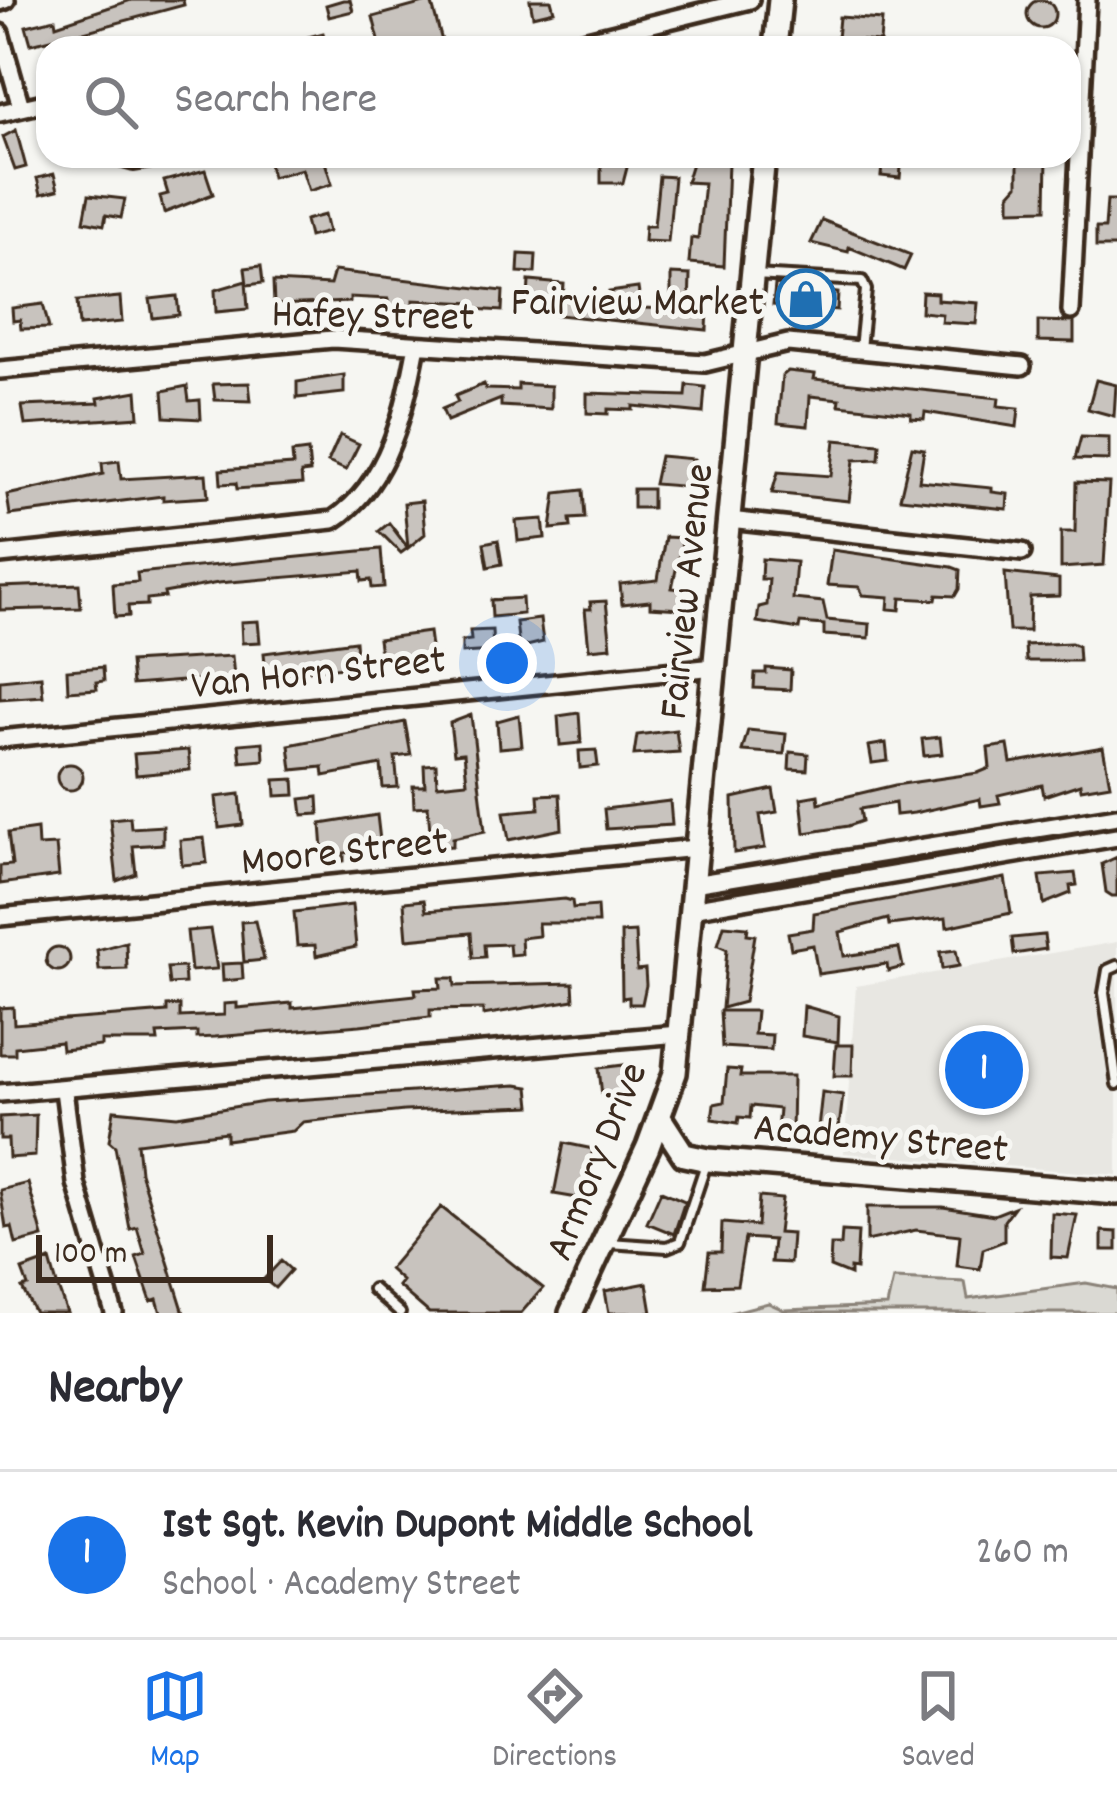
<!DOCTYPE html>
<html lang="en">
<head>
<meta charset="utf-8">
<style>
	body { margin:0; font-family:Dekko,sans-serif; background:#f7f7f7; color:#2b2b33 }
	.scale { position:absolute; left:36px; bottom:30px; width:237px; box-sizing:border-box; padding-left:12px; border:6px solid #3b2a1e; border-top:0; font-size:33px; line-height:42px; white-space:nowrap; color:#3b2a1e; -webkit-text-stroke:9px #f6f6f2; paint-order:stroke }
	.you { position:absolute; left:507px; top:663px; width:42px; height:42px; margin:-30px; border:9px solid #fff; border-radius:50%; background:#1a73e8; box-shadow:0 0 0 18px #1a73e833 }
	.badge { display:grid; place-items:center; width:78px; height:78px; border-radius:50%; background:#1a73e8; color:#fff; font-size:39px; font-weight:700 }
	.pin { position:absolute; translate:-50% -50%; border:6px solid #fff; box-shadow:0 3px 12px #0006 }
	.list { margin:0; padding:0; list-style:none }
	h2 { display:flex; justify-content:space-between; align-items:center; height:156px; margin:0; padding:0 48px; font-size:51px }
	h2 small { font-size:39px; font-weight:400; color:#7c7c81 }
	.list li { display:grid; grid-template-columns:78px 1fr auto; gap:36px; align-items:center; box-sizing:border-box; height:168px; padding:0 48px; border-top:3px solid #e1e1e2 }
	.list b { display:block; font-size:45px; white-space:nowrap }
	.list p { margin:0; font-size:39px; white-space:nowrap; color:#7c7c81 }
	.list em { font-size:39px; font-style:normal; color:#7c7c81 }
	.icon { flex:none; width:66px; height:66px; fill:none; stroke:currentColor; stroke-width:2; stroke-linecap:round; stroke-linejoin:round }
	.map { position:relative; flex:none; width:1117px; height:1313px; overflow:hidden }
	.search { position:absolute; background:#fff; box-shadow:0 3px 9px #0004; left:36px; right:36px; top:36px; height:132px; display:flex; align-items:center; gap:30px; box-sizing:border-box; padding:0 42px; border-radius:36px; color:#7c7c81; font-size:45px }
	.sheet { height:324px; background:#fff }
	nav { display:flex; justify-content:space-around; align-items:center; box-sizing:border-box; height:168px; border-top:3px solid #e1e1e2; background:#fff; font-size:33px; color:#7c7c81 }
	nav a { display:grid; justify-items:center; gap:6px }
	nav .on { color:#1a73e8 }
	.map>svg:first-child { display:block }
	.built { fill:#e8e7e2 }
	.green { fill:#dad9d3; stroke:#8a8278; stroke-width:3 }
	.building { fill:#c8c3be; stroke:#3b2a1e; stroke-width:3 }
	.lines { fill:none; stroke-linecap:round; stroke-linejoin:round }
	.lane-casing { stroke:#3b2a1e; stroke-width:16 }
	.street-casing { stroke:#3b2a1e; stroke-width:24 }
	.secondary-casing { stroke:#3b2a1e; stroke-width:30 }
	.lane { stroke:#f6f6f2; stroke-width:8 }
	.street { stroke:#f6f6f2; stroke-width:15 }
	.secondary { stroke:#f6f6f2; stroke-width:21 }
	.labels { text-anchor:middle; stroke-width:10; stroke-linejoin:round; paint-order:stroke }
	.poi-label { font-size:42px; fill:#3b2a1e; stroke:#f6f6f2; text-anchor:end }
	.street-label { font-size:42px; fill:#3b2a1e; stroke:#f6f6f2 }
</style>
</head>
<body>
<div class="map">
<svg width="1117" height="1313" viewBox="0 0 1117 1313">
	<rect width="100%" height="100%" fill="#f6f6f2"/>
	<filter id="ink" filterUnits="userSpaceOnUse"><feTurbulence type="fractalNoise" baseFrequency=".00833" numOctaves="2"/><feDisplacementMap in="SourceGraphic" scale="24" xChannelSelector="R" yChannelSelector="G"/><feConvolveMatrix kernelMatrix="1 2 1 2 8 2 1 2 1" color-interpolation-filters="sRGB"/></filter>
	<g filter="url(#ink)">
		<path class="built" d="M1117 942V1175L844 1153 856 986Z"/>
		<path class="green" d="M893 1279 965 1282 968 1299 1086 1283 1117 1289V1313H730L768 1303 784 1310 887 1306Z"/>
		<path class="building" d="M131 0H183L184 5 76 34 80 48H63L59 37 31 44 26 26 55 19 56 25Z
			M343 0H350L353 11 329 17 326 5Z
			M530 0H551L554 11 533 16Z
			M1027 14a14 14 0 1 1 28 0a14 14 0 1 1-28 0Z
			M431 1 442 41 381 48 373 17Z
			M839 17 882 20 880 42 837 39Z
			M323 33 327 48H282V44Z
			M16 130 26 167 15 170 3 137Z
			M267 156H333L325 162 332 184 309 191 302 169 272 177Z
			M601 156H630L623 183H601Z
			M812 156H853L852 169 812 165Z
			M883 156 902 157 900 178 881 176Z
			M1018 156H1047L1046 209 1010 210V194L1018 185Z
			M693 160 728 163 724 266 689 263 691 238 698 239 704 183 686 182Z
			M205 170 213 194 164 213 160 196 168 194 164 181Z
			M54 174 58 190 41 194 37 178Z
			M659 176 674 177 668 242 644 241 645 226H654Z
			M89 195 125 199 121 218 106 215 104 225 84 221Z
			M1107 200H1117V247H1096V228H1105Z
			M324 215 328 232 309 237 305 220Z
			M822 220 911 255 904 270 849 247 848 252 811 243Z
			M519 254 536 255 535 273 518 272Z
			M261 266 263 283 247 285 245 268Z
			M334 271 503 291 502 311 474 309V303L413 300V307L388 306V299L350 297V302L274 305 273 282 330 285Z
			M671 274 690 275 689 307 708 308 707 330 538 313 539 300 528 299 529 281 564 284 563 298 609 300V292L638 288 641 308 671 309Z
			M246 281 248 309 216 312 215 290Z
			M775 285 838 293 837 310 773 305Z
			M922 292 937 293V300L978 303 976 324 941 322 942 314 921 312Z
			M177 296 179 315 153 318 150 299Z
			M120 297 122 322 79 326 77 301Z
			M43 304 49 328 21 329 20 320 13 321 12 308Z
			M1038 321 1074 322V342L1038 341Z
			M788 371 815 374 814 379 999 398 998 406 1019 408 1017 427 925 412 924 419 911 418V413L839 405 840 399 810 396 808 426 778 423 782 376Z
			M344 375V393L297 398V382Z
			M1096 380 1116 385 1114 416 1088 409Z
			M249 383 251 401 215 400 213 384Z
			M484 384 486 389 518 390V384L551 386V409L501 406V399L447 421 442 409 458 402 455 396Z
			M687 385 705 387 703 413 633 406V410L608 409V414L587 413V393L686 396Z
			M187 386 189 401 200 400 201 419 165 417 163 391Z
			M137 391 139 417 25 425 22 406 99 403 98 398Z
			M340 435 359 444 346 470 328 462Z
			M1081 437 1109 438V460L1075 459Z
			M835 440 880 444 879 459 854 460 849 501 772 493 778 472 831 476Z
			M912 447 924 449 919 481 992 488V492L1008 494 1007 509 900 498Z
			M308 451 310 472 301 473 302 484 237 489 236 483 221 484 220 470 293 465 292 453Z
			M660 456 694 459 692 487 654 484Z
			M119 461 121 479 206 474 208 497 163 500V496L10 515 7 495 103 474 102 463Z
			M1076 482 1109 483 1104 565 1061 568V532H1075Z
			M633 489H652V508H633Z
			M583 490 585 518 570 519 571 527 551 529 556 493Z
			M422 501 425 534 408 548 404 503Z
			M543 519 545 538 518 541 516 521Z
			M389 523 408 548 401 553 379 531Z
			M665 537 683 538 672 588 697 591V610L650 607V601L622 604 620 584 658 580Z
			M498 540 502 564 488 567 484 543Z
			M381 549 384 587 372 588 371 580 362 581 361 571 218 583 164 593 165 597 147 599V605L128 606 129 616 115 617 113 584 138 582 137 573Z
			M832 550 952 567 960 570 959 589 955 596 937 595 936 600 901 598 900 610 888 609 889 597 863 595 859 587 827 585Z
			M762 559 796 562 793 599 823 602 827 620 870 624 869 638 824 635V625L800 623 799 629 757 622 759 607 767 605 769 579H761Z
			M1005 573 1059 579V596L1030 597 1029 631H1009Z
			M79 584 81 608 0 610V587Z
			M522 598 523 614 492 617 491 600Z
			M606 601 611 647 589 649 585 609H591L590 602Z
			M540 619 543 642 519 648 516 622Z
			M258 621 260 642 242 643 241 622Z
			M492 630 493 651 462 653V641L471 640 470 631Z
			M429 632 432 655 381 661 378 639Z
			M355 641 357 666 266 674 264 653Z
			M1071 643 1078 646 1079 661H1026L1025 645Z
			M232 656 234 677 132 685 130 662Z
			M103 667 104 681 96 682 97 689 68 691 67 670Z
			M766 668 791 670 790 690 754 688 755 673H766Z
			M41 676 43 696 0 699V680Z
			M579 713 581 743 560 745 558 716Z
			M471 715 485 831 453 838V846L437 847 431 843 428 806 414 807 413 786H425L424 765 436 764 437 785 467 782 464 753 454 754 450 723Z
			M519 715 522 746 499 748 497 721Z
			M405 722 411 755 395 757 398 787 383 788 381 765 324 776 323 767 292 770 289 745Z
			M676 730 679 752 634 755 637 735Z
			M748 730 786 734 784 754 742 751Z
			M940 737 942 754 924 756 922 739Z
			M263 742 264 760 241 762 239 744Z
			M886 743 888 761 872 763 869 746Z
			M1008 745 1011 763 1103 747 1110 784 1081 789 1080 784 1044 796 1042 785 998 795 1000 803 981 806 980 799 914 813 896 815 895 803 860 809 862 821 848 826 805 833 801 798 818 795 819 803 895 785 978 773 990 768 988 748Z
			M188 750 190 770 136 775 134 754Z
			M596 750 598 766 580 768 579 751Z
			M790 752 808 754 807 770 789 769Z
			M57 777a13 13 0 1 1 26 0a13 13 0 1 1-26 0Z
			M294 779 295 795 276 796 275 780Z
			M773 789 777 812 760 815 765 848 734 853 733 798Z
			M240 794 243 825 219 828 216 797Z
			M560 794 562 829 509 840 504 812 539 809 538 795Z
			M318 797 319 814 303 815 301 799Z
			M670 801 672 825 606 829 604 809Z
			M377 815 381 849 344 853V861L324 863 321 824Z
			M130 817 131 828 163 826V844L133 846 136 874 117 881 110 819Z
			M37 829 38 846 56 845 59 876 0 884V866L12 865 8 833Z
			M204 838 207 863 182 865 180 840Z
			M1117 857V896H1112L1106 892 1102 864Z
			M1075 873 1077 885 1070 886 1071 893 1044 904 1040 876Z
			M1005 878 1011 913 947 927 946 918 889 925 888 919 840 932 844 956 899 948 903 967 888 971 887 964 818 974 813 945 791 949 788 933 813 929 814 913Z
			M565 899 572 901 573 908 597 906 598 923H538L539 936 521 938 522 954 510 955 509 944 484 945 485 957 473 958 471 933 407 939 404 902 424 900 426 911Z
			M352 905 356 947 316 956 315 945 297 946 294 912Z
			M255 921 264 960 244 962 241 922Z
			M724 925 748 927 747 934 755 935 744 1002 722 1008 727 949 718 945Z
			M210 929 217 969 191 971 187 931Z
			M635 932 637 970 645 969 646 985 642 1004H629V997L622 998 621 933Z
			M1044 935 1046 949 1014 954 1012 938Z
			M126 942 127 969 99 970 97 950Z
			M46 959a12 12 0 1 1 24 0a12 12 0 1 1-24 0Z
			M956 950 959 966 942 969 940 952Z
			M242 963 243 979 223 981 222 964Z
			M184 967 185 983 169 984 167 968Z
			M440 978H454L455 986 573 983 574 1000 483 1015V1009L430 1010V1017L360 1025 215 1037 197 1038V1032L157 1034 158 1041H101V1046L62 1050 61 1042 15 1047V1054H0V1008L13 1007 14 1024 167 1012V1006L180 1005V1017L224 1015V1004L237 1003V1008L292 1003V1008L416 995 415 989 441 988Z
			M804 1006 839 1016 838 1042 802 1036Z
			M720 1011H756L754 1034 772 1035 771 1050 722 1047Z
			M836 1045H853L852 1076H834Z
			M624 1065 632 1093 602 1096 599 1068Z
			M727 1069 741 1070 740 1076H793L792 1133 777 1131 779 1109 751 1106 750 1118 739 1117 738 1123 712 1119 714 1104 724 1102Z
			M516 1085 529 1087 531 1106 404 1111 303 1122 293 1131 226 1140V1132L137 1143 140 1172 184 1313H161L157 1299 151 1301 136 1257 145 1254 137 1227 130 1229 115 1146 109 1141 114 1110 177 1116 264 1102Z
			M822 1092 843 1095 838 1136 818 1129Z
			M36 1115 35 1156 9 1158 8 1139H0V1117Z
			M564 1143 593 1149 583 1199 554 1194Z
			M28 1183 43 1237 16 1244 12 1227 6 1228 0 1190Z
			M661 1191 685 1201 674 1234 647 1223Z
			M759 1197 782 1199 778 1233 792 1234 790 1263 771 1262 773 1240 745 1238 737 1285 705 1286 709 1252H721L722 1223 757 1226Z
			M441 1207 543 1288 521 1313H429L398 1286 402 1281 389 1269Z
			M867 1207H943L994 1215 1014 1207 1004 1221V1241L983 1249 980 1269 957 1266 960 1235 916 1230 867 1241Z
			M1052 1213 1077 1215 1068 1258 1051 1257Z
			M842 1231 858 1232 856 1269 850 1268V1275L830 1267 831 1245H841Z
			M1102 1231 1117 1232V1250H1102Z
			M50 1260 57 1285 67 1313H35L22 1288 28 1286 22 1270Z
			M281 1261 291 1270 275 1288 264 1279Z
			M647 1283 652 1313H609L605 1291Z"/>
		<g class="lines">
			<g class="lane-casing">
				<path id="lane" d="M754 275 862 281 866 290 860 349
					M1117 966 1108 970 1104 993 1117 1084
					M609 1243 667 1247 680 1242 707 1161
					M373 1289 400 1313"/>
			</g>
			<g class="street-casing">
				<path id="street" d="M0 2 6 0
					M0 33 21 107
					M555 48 750 0
					M0 113 48 102
					M116 156 134 161 165 156
					M1071 311 1087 0
					M0 370 333 339 705 363 788 343 1022 366
					M729 520 1022 552
					M0 555 333 520C390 483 405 408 417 345
					M0 739 715 667
					M693 884 1117 816
					M691 909 1117 837
					M0 917 696 848
					M64 1090 76 1183 114 1313
					M0 1093 679 1034"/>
			</g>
			<g class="secondary-casing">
				<path id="secondary" d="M775 48 780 0
					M660 1118 684 1155 708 1160 1117 1193
					M571 1313 648 1147 675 1073 764 156"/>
			</g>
			<use href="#lane" class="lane"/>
			<use href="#street" class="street"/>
			<use href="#secondary" class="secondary"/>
		</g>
	</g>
	<defs>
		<g id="shop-ring" transform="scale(3)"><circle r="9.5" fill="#f6f6f2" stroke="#1f6fb2" stroke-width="1.5"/><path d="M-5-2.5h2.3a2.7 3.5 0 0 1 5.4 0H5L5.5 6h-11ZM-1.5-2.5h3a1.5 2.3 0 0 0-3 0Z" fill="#1f6fb2"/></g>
	</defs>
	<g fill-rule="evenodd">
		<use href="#shop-ring" x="806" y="299"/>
	</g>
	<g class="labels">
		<g class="poi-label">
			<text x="764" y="314">Fairview Market</text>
		</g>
		<g class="street-label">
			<text transform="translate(373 312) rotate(1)" y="15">Hafey Street</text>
			<text transform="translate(683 591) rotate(-84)" y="15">Fairview Avenue</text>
			<text transform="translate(318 669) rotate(-6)" y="15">Van Horn Street</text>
			<text transform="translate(344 848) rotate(-6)" y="15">Moore Street</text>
			<text transform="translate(881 1135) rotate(5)" y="15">Academy Street</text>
			<text transform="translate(593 1160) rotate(-68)" y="15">Armory Drive</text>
		</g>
	</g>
</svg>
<div class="scale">100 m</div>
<div class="you"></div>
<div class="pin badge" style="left:984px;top:1070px">1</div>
<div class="search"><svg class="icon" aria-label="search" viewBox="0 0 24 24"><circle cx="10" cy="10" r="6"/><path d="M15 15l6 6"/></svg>Search here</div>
</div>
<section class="sheet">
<h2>Nearby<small></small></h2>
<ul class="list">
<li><span class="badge">1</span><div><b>Ist Sgt. Kevin Dupont Middle School</b><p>School · Academy Street</p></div><em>260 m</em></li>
</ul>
</section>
<nav>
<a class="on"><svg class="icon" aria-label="map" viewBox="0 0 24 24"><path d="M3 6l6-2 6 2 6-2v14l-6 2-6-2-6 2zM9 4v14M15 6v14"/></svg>Map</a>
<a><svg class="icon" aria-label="directions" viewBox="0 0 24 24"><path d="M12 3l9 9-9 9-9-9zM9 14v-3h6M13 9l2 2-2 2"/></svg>Directions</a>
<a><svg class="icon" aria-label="saved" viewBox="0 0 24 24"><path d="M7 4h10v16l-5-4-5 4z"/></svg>Saved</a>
</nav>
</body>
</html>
